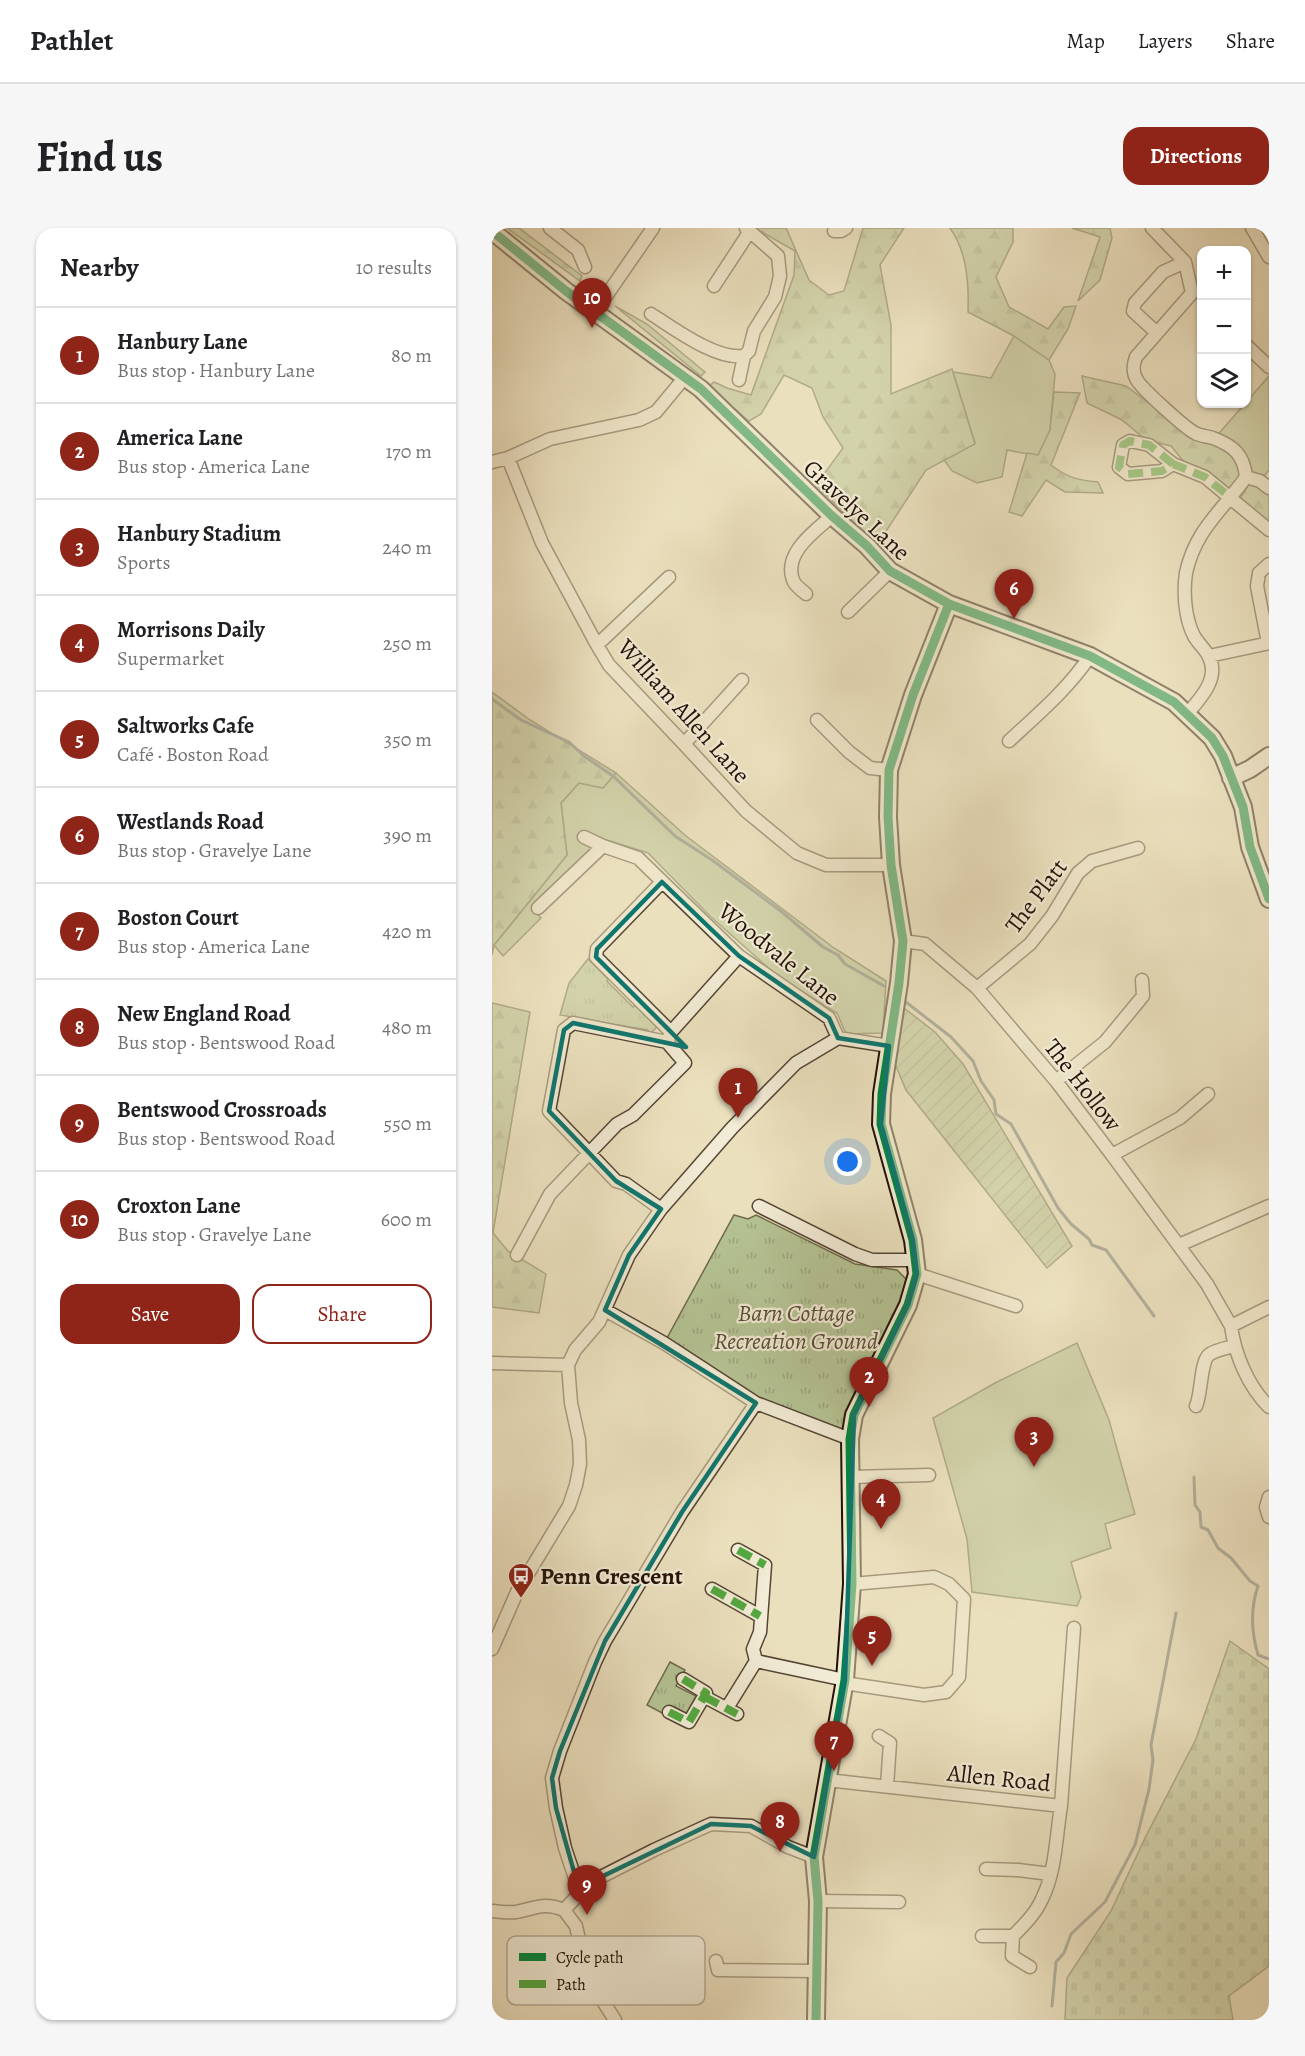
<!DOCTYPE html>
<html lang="en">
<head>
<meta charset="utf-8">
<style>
	body { margin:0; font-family:Alegreya,serif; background:#f6f6f6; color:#202124 }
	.controls { position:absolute; right:18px; top:18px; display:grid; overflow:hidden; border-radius:12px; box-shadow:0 2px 4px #0004 }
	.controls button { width:54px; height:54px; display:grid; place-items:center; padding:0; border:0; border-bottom:2px solid #e0e0e0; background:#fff; color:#202124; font:30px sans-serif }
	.you { position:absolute; left:356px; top:934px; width:21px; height:21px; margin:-15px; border:4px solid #fff; border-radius:50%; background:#1a73e8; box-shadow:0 0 0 9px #1a73e833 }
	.badge { display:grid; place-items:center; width:39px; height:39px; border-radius:50%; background:#8f2418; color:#fff; font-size:20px; font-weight:700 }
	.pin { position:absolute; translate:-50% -50px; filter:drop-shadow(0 2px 3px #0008) }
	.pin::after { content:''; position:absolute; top:32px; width:21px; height:18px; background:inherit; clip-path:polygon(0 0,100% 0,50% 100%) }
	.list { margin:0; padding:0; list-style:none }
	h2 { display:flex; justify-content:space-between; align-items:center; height:78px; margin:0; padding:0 24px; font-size:26px }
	h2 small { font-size:20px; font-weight:400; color:#757577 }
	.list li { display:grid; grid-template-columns:39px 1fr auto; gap:18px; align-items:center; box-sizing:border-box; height:96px; padding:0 24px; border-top:2px solid #e0e0e0 }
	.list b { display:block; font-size:22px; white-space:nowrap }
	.list p { margin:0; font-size:20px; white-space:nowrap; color:#757577 }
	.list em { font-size:20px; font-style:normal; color:#757577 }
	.actions { display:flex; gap:12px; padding:18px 24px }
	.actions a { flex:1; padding:14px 0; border:2px solid #8f2418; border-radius:18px; text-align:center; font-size:21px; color:#8f2418 }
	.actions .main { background:#8f2418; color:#fff }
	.icon { flex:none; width:33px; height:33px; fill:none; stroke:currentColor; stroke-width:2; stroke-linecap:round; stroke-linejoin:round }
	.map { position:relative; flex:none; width:777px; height:1792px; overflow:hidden; border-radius:18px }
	header { display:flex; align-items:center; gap:36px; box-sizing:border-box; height:84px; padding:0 30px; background:#fff; border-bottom:2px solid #e0e0e0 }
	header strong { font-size:28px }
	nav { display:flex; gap:33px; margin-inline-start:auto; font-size:21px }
	.intro { display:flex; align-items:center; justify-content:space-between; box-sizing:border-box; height:144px; padding:0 36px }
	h1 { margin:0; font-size:42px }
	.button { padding:15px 27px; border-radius:18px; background:#8f2418; color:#fff; font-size:21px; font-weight:700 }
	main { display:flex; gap:36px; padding:0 36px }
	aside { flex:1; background:#fff; border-radius:18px; box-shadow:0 2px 4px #0004 }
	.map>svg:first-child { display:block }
	.grass { fill:#b5c394; stroke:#6c6a4c; stroke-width:1.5 }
	.forest { fill:url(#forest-firs); stroke:#6c6a4c; stroke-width:1.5 }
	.cemetery { fill:url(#cemetery-stones); stroke:#6c6a4c; stroke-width:1.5 }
	.park { fill:url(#park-tufts); stroke:#6c6a4c; stroke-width:1.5 }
	.garden { fill:url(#garden-furrows); stroke:#6c6a4c; stroke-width:1.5 }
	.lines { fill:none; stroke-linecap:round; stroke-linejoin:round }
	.stream { stroke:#6d7673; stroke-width:3 }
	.street-casing { stroke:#554533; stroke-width:15 }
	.secondary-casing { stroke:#231105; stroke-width:20 }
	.street { stroke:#f2ebd5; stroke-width:12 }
	.secondary { stroke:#f2ebd5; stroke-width:16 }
	.quiet { stroke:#53a840; stroke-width:8; stroke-dasharray:15 8; stroke-linecap:butt }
	.cycleway-casing { stroke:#f2ebd5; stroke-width:13 }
	.cycleway { stroke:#00873e; stroke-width:9 }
	.marked { fill:none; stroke:#0f766e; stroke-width:4.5; stroke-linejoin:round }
	.labels { text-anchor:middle; stroke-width:4.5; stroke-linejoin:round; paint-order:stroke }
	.street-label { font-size:24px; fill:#231105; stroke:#f2ebd5 }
	.park-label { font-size:24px; font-style:italic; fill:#564f37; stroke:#f2ebd5 }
	.poi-label { font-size:24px; font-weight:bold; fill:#231105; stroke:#f2ebd5; text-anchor:start }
	.key { fill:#f2ebd5; stroke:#b4aa97; stroke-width:1.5 }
	.key-label { font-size:16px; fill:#231105 }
</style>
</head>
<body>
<header>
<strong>Pathlet</strong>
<nav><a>Map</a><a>Layers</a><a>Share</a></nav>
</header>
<div class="intro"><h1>Find us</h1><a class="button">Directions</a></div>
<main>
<aside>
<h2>Nearby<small>10 results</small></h2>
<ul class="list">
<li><span class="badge">1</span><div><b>Hanbury Lane</b><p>Bus stop · Hanbury Lane</p></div><em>80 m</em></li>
<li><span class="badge">2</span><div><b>America Lane</b><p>Bus stop · America Lane</p></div><em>170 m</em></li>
<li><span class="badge">3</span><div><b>Hanbury Stadium</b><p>Sports</p></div><em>240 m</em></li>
<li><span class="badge">4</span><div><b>Morrisons Daily</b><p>Supermarket</p></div><em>250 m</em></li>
<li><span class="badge">5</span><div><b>Saltworks Cafe</b><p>Café · Boston Road</p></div><em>350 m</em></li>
<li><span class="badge">6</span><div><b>Westlands Road</b><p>Bus stop · Gravelye Lane</p></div><em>390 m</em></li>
<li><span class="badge">7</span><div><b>Boston Court</b><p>Bus stop · America Lane</p></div><em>420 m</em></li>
<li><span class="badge">8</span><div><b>New England Road</b><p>Bus stop · Bentswood Road</p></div><em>480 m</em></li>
<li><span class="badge">9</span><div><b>Bentswood Crossroads</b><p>Bus stop · Bentswood Road</p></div><em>550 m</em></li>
<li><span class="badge">10</span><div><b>Croxton Lane</b><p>Bus stop · Gravelye Lane</p></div><em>600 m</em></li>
</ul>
<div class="actions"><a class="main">Save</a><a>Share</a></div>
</aside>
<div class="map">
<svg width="777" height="1792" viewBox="0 0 777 1792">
	<defs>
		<pattern id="forest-firs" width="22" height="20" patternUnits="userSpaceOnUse" patternTransform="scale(1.5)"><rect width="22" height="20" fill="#b5c394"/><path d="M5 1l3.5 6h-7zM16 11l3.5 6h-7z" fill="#9ba67e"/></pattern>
		<pattern id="cemetery-stones" width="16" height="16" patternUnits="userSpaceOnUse" patternTransform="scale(1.5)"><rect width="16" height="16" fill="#b5c394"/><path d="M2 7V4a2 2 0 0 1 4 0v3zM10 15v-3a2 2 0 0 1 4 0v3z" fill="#9ba67e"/></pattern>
		<pattern id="park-tufts" width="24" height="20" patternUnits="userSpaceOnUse" patternTransform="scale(1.5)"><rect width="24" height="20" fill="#b5c394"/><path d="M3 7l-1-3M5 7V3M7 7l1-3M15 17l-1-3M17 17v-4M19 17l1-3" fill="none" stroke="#9ba67e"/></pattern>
		<pattern id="garden-furrows" width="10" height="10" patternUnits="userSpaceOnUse" patternTransform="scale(1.5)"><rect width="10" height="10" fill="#b5c394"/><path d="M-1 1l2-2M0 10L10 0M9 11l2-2" fill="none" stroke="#9ba67e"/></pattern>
	</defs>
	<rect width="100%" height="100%" fill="#ebe0be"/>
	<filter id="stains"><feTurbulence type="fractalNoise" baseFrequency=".00333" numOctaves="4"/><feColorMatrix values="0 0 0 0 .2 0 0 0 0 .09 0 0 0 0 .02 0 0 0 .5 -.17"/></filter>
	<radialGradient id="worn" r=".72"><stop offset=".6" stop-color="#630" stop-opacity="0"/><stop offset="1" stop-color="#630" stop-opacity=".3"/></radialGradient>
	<path class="grass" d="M522 108 557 132 563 146 558 202 546 228 515 222 510 249 485 255 460 243 452 232 483 215 461 144 499 150Z
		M777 148V242L768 253 722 211Z
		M124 545 194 608 342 720 394 753 391 805 354 806 345 785 289 751 218 688 156 625 112 611 40 680 49 690 11 728 2 717 75 627 69 575 87 555 111 560Z
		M585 1115 617 1192 643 1286 613 1296 619 1320 579 1334 589 1369 585 1378 480 1364 475 1311 441 1190 503 1155Z"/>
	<path class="forest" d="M15 0H27L90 48 88 53Z
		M263 0H294L317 52 337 67 352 63 371 0H412L388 37 399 97V166L460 141 483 216 434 242 385 317 324 257 351 220 331 189 320 160 292 147 269 186 257 193 216 159 222 154 235 160 259 167 302 47 303 23Z
		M458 0H521V14L504 49 517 79 556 101 572 79 584 78 576 101 557 132 522 108 476 84C477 55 475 24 458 0Z
		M580 0H618L620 10 608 52 586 73 608 9Z
		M123 78 155 96 213 144 209 148Z
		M590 148 634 158 665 181 699 210 719 214 751 235 752 248 739 262 692 234 679 218 654 212 630 192 595 175Z
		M562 164 588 165 559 237C576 250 585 252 606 254L611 265 573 264 554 252 530 288 517 284 535 225 546 227 558 202Z
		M757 256H768L777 263V296L750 275 749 269Z
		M0 464 38 492 124 545 111 560 87 555 69 575 75 627 2 717 0 727Z
		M0 775 38 784 1 1005 16 1023 54 1046 47 1085 0 1079Z"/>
	<path class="cemetery" d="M738 1413 777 1441V1738L737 1768 741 1792H573L575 1750 619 1683 653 1610 704 1511Z"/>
	<path class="park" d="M96 731 116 751 115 753 141 779 144 777 166 798 159 805 156 804V802L68 787 77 755Z
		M242 987 256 991 264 987 363 1036 405 1042 415 1052 411 1077 354 1205 265 1173 175 1110Z
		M178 1434 193 1442 184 1458 204 1468 194 1487 172 1486 155 1477Z"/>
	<path class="garden" d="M412 780 443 804 471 836 580 1018 555 1040 414 862 403 836Z"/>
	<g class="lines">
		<path class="stream" d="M0 471 29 492 77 514 92 528 121 548 183 608 220 632 290 684 331 719 346 727 353 736 392 758
			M410 771 459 809 481 833 489 853 502 872 504 886 519 896 566 980 579 996 597 1011 600 1017 614 1022 662 1088
			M702 1249 703 1277 708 1284 709 1299 716 1302 726 1320 739 1330 758 1353 766 1358C758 1381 759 1403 766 1427L777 1431
			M560 1778 564 1734 572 1725 579 1706 613 1674 643 1617 657 1561 661 1532 659 1517 684 1385"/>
		<g class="street-casing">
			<path id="street" d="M58 0 86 22 93 39
				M660 0 693 34 700 65 644 129C641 137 640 144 645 152 649 160 693 200 703 205 708 208 715 208 721 210 742 218 752 227 754 249 730 283 703 302 694 345 691 364 693 391 702 408 706 415 712 420 716 427 729 449 709 470 695 486
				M760 0 777 29
				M342 3H349L354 0
				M222 58 258 3
				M103 84 161 0
				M159 86C183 101 224 132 252 128
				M665 105 641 83 643 75 671 44 693 34
				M754 117 777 139
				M247 152 252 128 257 123 262 103 283 69 288 48 286 28 254 0
				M16 230 50 315 105 417 117 437 192 516 254 583 305 625 334 637H399
				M0 234 16 230 58 211 147 192 164 184 193 149
				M681 236 657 217 638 213 631 217 627 239 636 246 670 243 681 236 713 249 777 302
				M754 249 768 253 777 260
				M314 366C310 362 303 358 301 352 291 325 323 303 340 288
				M356 384 398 343
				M776 415 765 358 767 345 777 336
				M105 417 177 349
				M717 428 777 415
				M325 492 357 524 378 540 397 542
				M517 513C546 486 576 461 598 428
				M192 516 250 452
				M92 609 111 618
				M170 654 105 721 104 729 179 804
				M46 680 111 618 146 630 247 728 337 790 346 810
				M411 713 433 716 485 760 564 853 620 927 715 1056 739 1098
				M485 760 538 716 560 688 586 645 600 633 646 620
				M564 853 613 814 651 768 650 752
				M620 927 688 890 716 866
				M267 978 363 1026 380 1032H424
				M169 981 134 956 124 953 57 883 72 802 81 795 175 814
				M687 1017 777 978
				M25 1027 58 966 125 896 141 887 193 835 175 814 179 804 247 728
				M425 1046 524 1078
				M777 1079 739 1098C743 1127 756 1158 777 1179
				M113 1082 172 1115 264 1175 358 1211
				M0 1135 76 1137
				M704 1178C710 1165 708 1132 718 1126 724 1122 735 1120 742 1118
				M359 1249 437 1247
				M777 1269 774 1279 777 1289
				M246 1322 273 1337 268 1404 261 1421 264 1433
				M220 1361 268 1388
				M0 1421 25 1364 77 1278 84 1257 88 1236 87 1212 79 1175 76 1137 83 1122 107 1094 137 1027 169 981 240 900 304 835 346 810 397 818
				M264 1433 353 1452
				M352 1455 432 1467 454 1464 467 1449 472 1371 457 1356 442 1349 360 1356
				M213 1469 245 1486
				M235 1480 264 1433
				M177 1484 197 1494 214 1465 191 1451
				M387 1508 398 1515 395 1558
				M335 1552 569 1578 582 1400
				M494 1641 526 1642 558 1646
				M88 1665 73 1620 64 1580 60 1550 68 1523 103 1434 113 1413 190 1284 264 1175
				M326 1673 407 1674
				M72 1682 88 1665 109 1649 162 1622 219 1596 259 1598 296 1619 322 1629
				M72 1682 84 1698 91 1730 107 1767 123 1792
				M0 1683C8 1684 17 1685 24 1684 44 1680 52 1674 72 1682
				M490 1708H521
				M224 1733 226 1742 325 1743
				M538 1739 520 1728 521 1708C532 1697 544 1685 550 1671 564 1643 564 1608 569 1578"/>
		</g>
		<g class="secondary-casing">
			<path id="secondary" d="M0 3 74 63 209 161 340 288 375 318 398 343 457 376 598 428 682 474 720 510 731 528 751 579 758 619 777 671
				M739 550 758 541 777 528
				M324 1792 326 1673 322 1629 353 1452 360 1356 358 1211 362 1187 416 1077 425 1046 421 1012 389 896 390 866 407 755 411 713 399 637 396 589 397 542 421 467 457 376"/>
		</g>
		<use href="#street" class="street"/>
		<use href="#secondary" class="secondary"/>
		<path class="quiet" d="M681 236 657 217 638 213 631 217 627 239 636 246 670 243 681 236 713 249 738 269
			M246 1322 273 1337
			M220 1361 268 1388
			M213 1469 245 1486
			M177 1484 197 1494 214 1465 191 1451"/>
		<g class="cycleway-casing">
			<path id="cycleway" d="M0 3 74 63 209 161 340 288 375 318 398 343 457 376 598 428 682 474 720 510 731 528 751 579 758 619 777 671
				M324 1792 326 1673 322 1629 353 1452 360 1356 358 1211 362 1187 416 1077 425 1046 421 1012 389 896 390 866 407 755 411 713 399 637 396 589 397 542 421 467 457 376"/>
		</g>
		<use href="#cycleway" class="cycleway"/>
	</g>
	<path d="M0 0H777V1792H0ZM170 654 247 728 337 790 346 810 397 818 389 896 421 1012 425 1046 416 1077 362 1187 353 1452 322 1629 259 1598 219 1596 109 1649 88 1665 64 1580 60 1550 68 1523 113 1413 190 1284 264 1175 113 1082 137 1027 169 981 124 953 57 883 72 802 81 795 194 819 104 729 105 721Z" fill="#ebe0be" fill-opacity=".55" fill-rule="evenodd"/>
	<path class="marked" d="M170 654 247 728 337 790 346 810 397 818 389 896 421 1012 425 1046 416 1077 362 1187 353 1452 322 1629 259 1598 219 1596 109 1649 88 1665 64 1580 60 1550 68 1523 113 1413 190 1284 264 1175 113 1082 137 1027 169 981 124 953 57 883 72 802 81 795 194 819 104 729 105 721Z"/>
	<defs>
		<g id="bus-pin" transform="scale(1.35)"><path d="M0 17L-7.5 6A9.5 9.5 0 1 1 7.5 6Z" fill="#8f2418" stroke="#f2ebd5"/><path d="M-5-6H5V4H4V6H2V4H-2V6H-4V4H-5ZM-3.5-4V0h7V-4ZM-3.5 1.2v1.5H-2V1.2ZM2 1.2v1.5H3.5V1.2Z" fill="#fff"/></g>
	</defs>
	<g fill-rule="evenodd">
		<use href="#bus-pin" x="29" y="1348"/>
	</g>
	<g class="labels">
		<g class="street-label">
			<text transform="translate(365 282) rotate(43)" y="8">Gravelye Lane</text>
			<text transform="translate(192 483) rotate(48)" y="8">William Allen Lane</text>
			<text transform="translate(544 668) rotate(-53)" y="8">The Platt</text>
			<text transform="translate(287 726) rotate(39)" y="8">Woodvale Lane</text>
			<text transform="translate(591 857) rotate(52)" y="8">The Hollow</text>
			<text transform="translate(507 1550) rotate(6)" y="8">Allen Road</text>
		</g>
		<g class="park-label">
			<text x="304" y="1093">Barn Cottage<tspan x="304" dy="28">Recreation Ground</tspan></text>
		</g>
		<g class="poi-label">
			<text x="48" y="1356">Penn Crescent</text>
		</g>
	</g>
	<rect x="15" y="1708" width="198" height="69" rx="9" class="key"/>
	<rect x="27" y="1725" width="27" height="8" fill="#00873e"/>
	<rect x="27" y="1752" width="27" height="8" fill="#53a840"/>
	<g class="key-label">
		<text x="64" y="1735">Cycle path</text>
		<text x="64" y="1762">Path</text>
	</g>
	<rect width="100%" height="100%" filter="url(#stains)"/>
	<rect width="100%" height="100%" fill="url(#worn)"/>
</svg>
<div class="controls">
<button>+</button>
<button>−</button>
<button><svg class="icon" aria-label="layers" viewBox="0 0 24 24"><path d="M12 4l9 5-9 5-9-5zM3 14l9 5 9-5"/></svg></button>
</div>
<div class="you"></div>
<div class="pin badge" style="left:246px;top:890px">1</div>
<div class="pin badge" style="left:377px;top:1179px">2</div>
<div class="pin badge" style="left:542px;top:1239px">3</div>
<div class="pin badge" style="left:389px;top:1301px">4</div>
<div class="pin badge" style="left:380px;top:1438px">5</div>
<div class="pin badge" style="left:522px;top:391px">6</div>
<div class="pin badge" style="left:342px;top:1543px">7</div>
<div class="pin badge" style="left:288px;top:1624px">8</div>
<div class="pin badge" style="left:95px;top:1687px">9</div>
<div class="pin badge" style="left:100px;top:100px">10</div>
</div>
</main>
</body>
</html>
